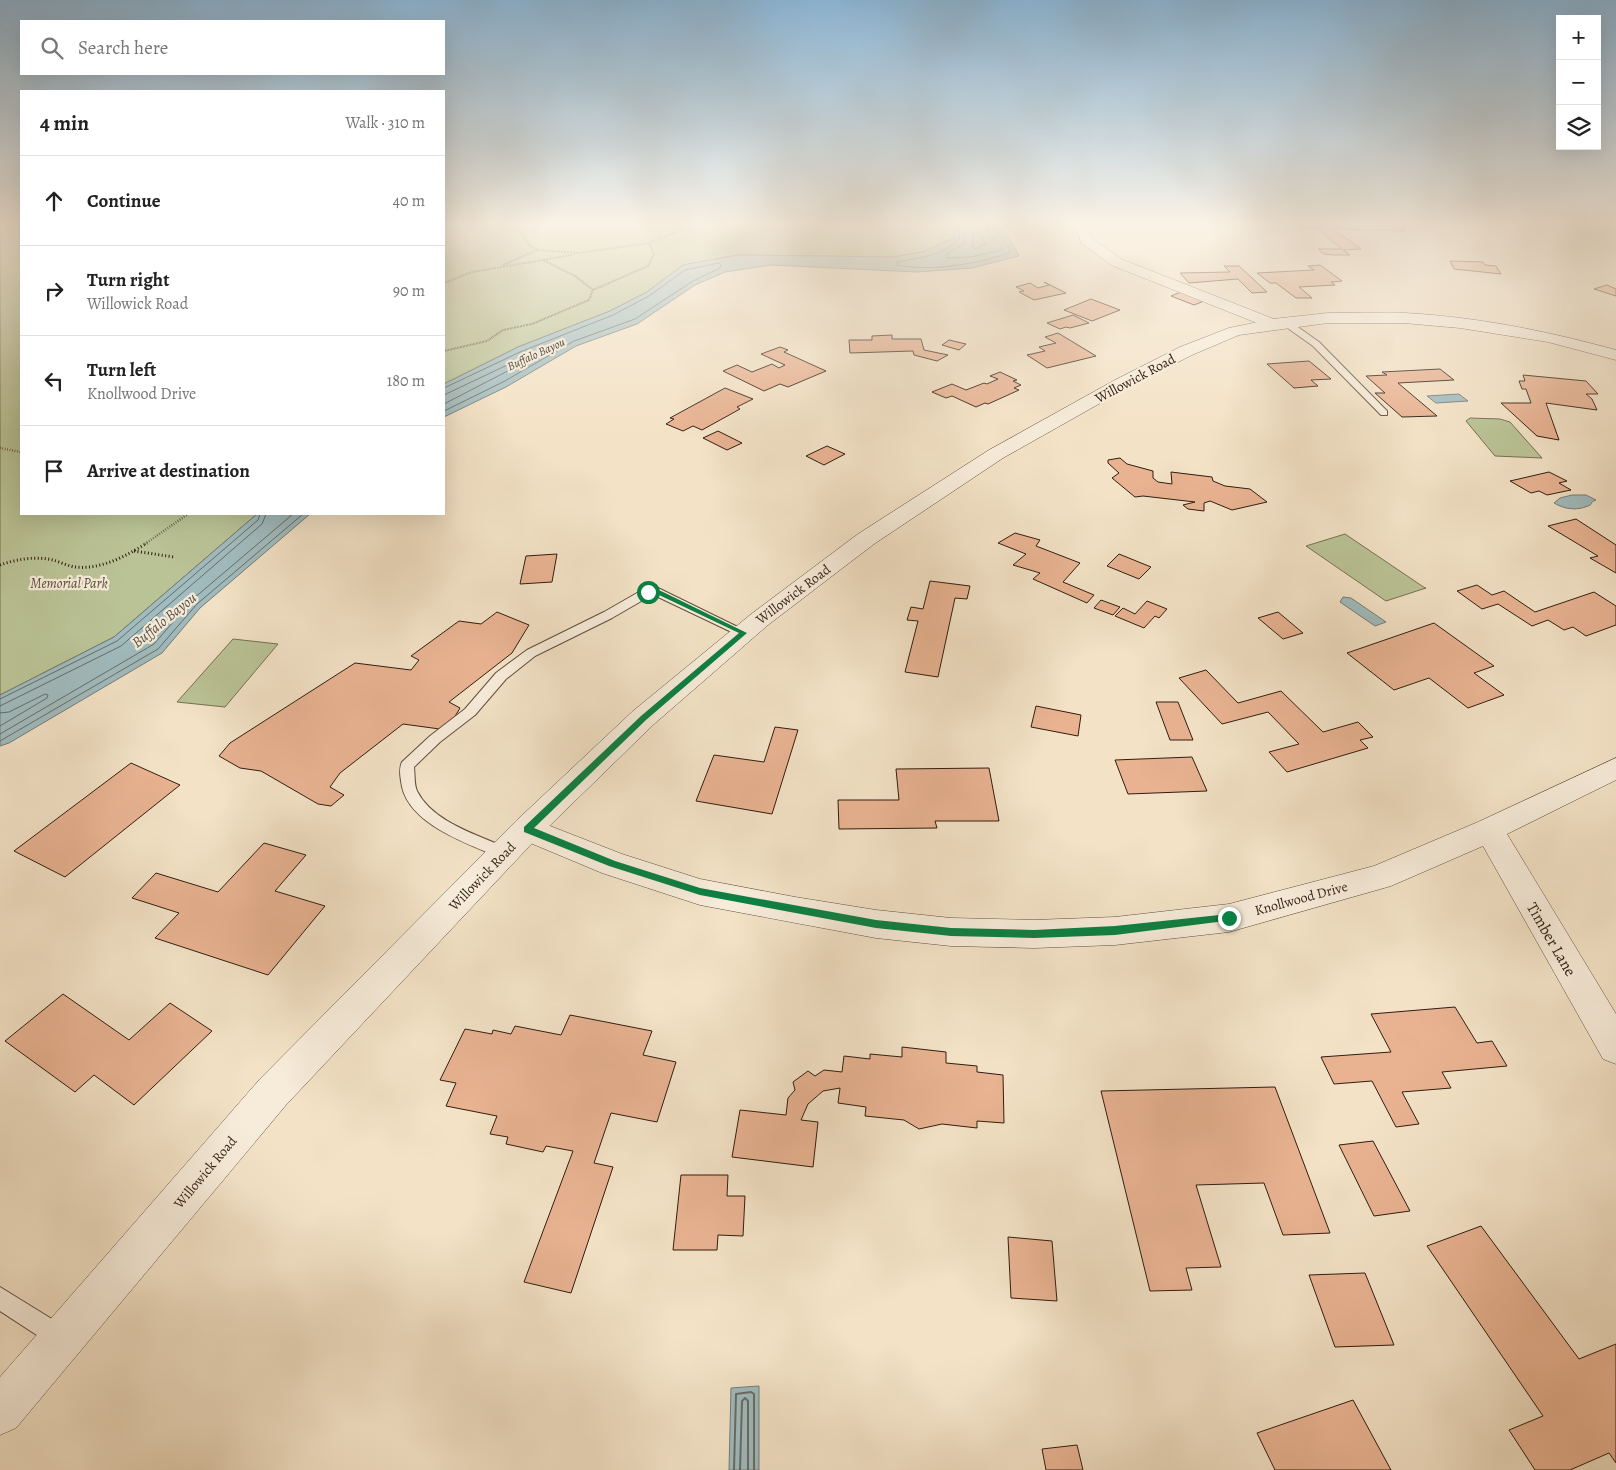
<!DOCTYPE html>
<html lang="en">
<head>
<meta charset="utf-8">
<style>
	body { margin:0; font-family:Alegreya,serif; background:#f6f6f6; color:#222 }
	.controls { position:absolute; right:15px; top:15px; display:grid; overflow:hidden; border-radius:0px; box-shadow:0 5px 20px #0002 }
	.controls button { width:45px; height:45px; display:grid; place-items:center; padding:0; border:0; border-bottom:1px solid #e0e0e0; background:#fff; color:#222; font:25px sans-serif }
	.stop { position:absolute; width:15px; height:15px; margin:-11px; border:4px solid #0b8043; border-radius:50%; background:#fff }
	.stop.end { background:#0b8043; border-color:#fff; box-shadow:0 1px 5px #0008 }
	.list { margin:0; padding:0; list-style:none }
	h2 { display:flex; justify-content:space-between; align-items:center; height:65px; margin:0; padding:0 20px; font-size:21px }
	h2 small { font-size:16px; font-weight:400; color:#767676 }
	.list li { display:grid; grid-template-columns:32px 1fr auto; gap:15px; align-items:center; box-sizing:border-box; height:90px; padding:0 20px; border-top:1px solid #e0e0e0 }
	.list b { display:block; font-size:19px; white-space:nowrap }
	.list p { margin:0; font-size:16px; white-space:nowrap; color:#767676 }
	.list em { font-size:16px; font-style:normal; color:#767676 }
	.icon { flex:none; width:28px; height:28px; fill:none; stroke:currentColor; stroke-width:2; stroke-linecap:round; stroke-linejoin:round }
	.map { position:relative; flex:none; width:1616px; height:1470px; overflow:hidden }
	.search { position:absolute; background:#fff; box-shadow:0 5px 20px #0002; left:20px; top:20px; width:425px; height:55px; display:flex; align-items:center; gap:12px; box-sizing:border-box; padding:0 18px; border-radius:0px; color:#767676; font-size:19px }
	.panel { position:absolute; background:#fff; box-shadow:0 5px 20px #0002; left:20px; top:90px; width:425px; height:425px; border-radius:0px }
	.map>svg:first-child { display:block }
	.green { fill:#bac396; stroke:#757052 }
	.water { fill:#a0bcbf; stroke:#737c79 }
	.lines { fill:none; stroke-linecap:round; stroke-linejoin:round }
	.shore-far1 { stroke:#686c67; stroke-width:1 }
	.shore { stroke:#686c67; stroke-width:2 }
	.building { fill:#e9b392; stroke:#301d0f }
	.service-casing { stroke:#614e3d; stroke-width:2 }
	.minor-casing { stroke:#614e3d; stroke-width:1 }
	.tertiary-casing { stroke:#614e3d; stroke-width:1 }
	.path-far2 { stroke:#301d0f; stroke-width:2; stroke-dasharray:0.5 1; stroke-linecap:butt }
	.path-far1 { stroke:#301d0f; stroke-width:2.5; stroke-dasharray:0.5 2; stroke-linecap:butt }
	.path { stroke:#301d0f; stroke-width:3; stroke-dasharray:1 2.5; stroke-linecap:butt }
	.service { fill:#f7ecda; fill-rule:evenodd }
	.minor { fill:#f7ecda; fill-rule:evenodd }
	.tertiary { fill:#f7ecda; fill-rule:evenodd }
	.route { fill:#0b8043 }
	.labels { text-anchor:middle; stroke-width:4.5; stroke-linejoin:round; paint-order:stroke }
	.far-water-label { font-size:12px; font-style:italic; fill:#524d44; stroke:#f7ecda }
	.street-label { font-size:14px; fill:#301d0f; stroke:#f7ecda }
	.park-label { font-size:14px; font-style:italic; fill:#594f38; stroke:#f7ecda }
	.water-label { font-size:15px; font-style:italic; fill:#524d44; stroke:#f7ecda }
	.near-street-label { font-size:16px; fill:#301d0f; stroke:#f7ecda }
</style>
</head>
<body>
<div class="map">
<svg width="1616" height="1470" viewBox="0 0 1616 1470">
	<rect width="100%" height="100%" fill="#f3e2c6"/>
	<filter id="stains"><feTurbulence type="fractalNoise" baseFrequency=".004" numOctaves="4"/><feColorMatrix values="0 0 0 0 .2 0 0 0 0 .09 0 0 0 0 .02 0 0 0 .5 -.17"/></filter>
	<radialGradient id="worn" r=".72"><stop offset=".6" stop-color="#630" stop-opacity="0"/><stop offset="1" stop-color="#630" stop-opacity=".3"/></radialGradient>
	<path class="green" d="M0 226H21V514H257L114 637 0 695Z
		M444 226H952L955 238 923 252 893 257 738 255 683 265 647 292 610 311 518 347 444 384Z
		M1470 418 1500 419 1510 422 1542 458 1495 456 1466 421Z
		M1345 534 1425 588H1426L1386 601 1306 546Z
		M233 639 278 644 225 707 177 702Z"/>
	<path class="water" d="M952 226C988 226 1002 219 1019 256L972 268 917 272 771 265 725 272 695 285 637 324 576 346 506 387 444 417V384L518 347 610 311 647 292 683 265 738 255 893 257 923 252 955 238Z
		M1459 394 1468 401 1436 403 1427 396Z
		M1572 495H1586L1596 500C1588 503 1595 503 1588 506 1576 511 1564 509 1554 503L1560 498Z
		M257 514H310L200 608 162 653 9 743 0 746V695L114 637Z
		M1343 597 1351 598 1386 622 1375 626 1340 602Z
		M759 1386V1470H729L731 1388Z"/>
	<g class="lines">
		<path class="shore-far1" d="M957 226 960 237C948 255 917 258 898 262L897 265C933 272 975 264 1010 253 1010 243 996 237 993 226
			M964 226 965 243 947 254V258L971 257 1002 250V246L989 235 987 226
			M972 226 974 236 972 246 975 249 986 244 980 235 979 226
			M444 388 520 352 613 315 649 296 685 270 719 263 721 265 720 268 693 281 635 319 574 341 503 382 444 411
			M444 395 522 358H528L527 361 444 404
			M0 699 117 641 258 520 260 514
			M0 706 121 646 262 524 266 514
			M0 713 9 712 45 694 48 695 47 698 0 726
			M0 734 154 644 193 599 293 514
			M0 741 158 649 197 604 303 514"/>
		<path class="shore" d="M734 1470 736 1394 751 1392 754 1394V1470
			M740 1470 742 1401 745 1398 748 1401V1470"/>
	</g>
	<path class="building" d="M1297 226H1402L1405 231 1333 229 1361 249 1343 250 1350 255H1335L1324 254 1318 249H1342L1318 229Z
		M1450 261 1483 262 1485 265 1496 266 1501 274 1454 269Z
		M1320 265 1342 281 1331 282 1335 285 1299 287 1312 298H1296L1276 283H1270L1257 273 1314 270 1308 266Z
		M1224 266H1239L1267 292 1252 293 1238 279 1189 283 1180 273 1230 272Z
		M1044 282 1066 293 1034 300 1019 292 1024 291 1016 287 1030 283 1038 288 1049 285Z
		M1607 285 1616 289V296L1594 289Z
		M1181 292 1204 301 1194 305 1171 296Z
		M1091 299 1120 310 1092 321 1064 310Z
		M1073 315 1089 323 1070 328 1066 327 1060 329 1047 323Z
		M1058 333 1096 356 1047 368 1027 355 1045 351 1039 347 1056 343 1045 337Z
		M892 335V339H921L924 350 948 355 937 361 914 355 913 351 850 353 849 340H872V336Z
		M949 340 966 344 959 350 942 345Z
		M780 347 788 350 784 352 826 371 788 387 780 384 764 391 723 371 737 365 752 372 772 364 779 368 785 365 761 354Z
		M1309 361 1331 379 1311 380 1318 386 1294 388 1267 364Z
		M1440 369 1454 380 1398 383 1437 416 1402 417 1375 393H1385L1366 376 1387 375 1382 372Z
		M1000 372 1017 380 1013 381 1021 385 1014 388 1019 390 988 404 985 403 976 407 952 396 946 398 932 392 952 384 966 390 984 383 987 384 998 379 990 376Z
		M1523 375 1586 381 1598 394H1586L1592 399 1597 410 1546 403 1559 440 1537 436 1501 403H1531L1526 389H1522L1519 381H1525Z
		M725 388 753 399 737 407 740 409 702 430 693 426 683 431 666 424 674 419 670 418Z
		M718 431 742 443 727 450 703 438Z
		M827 446 845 454 824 465 806 456Z
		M1120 458 1127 464 1153 471V478L1158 482 1172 484 1171 472 1212 477 1213 481 1225 486 1250 489 1267 502 1232 510 1210 501 1204 503V511L1188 509 1183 505 1195 502 1143 496 1135 497 1112 478 1119 473 1108 463V460Z
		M1549 472 1567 481 1559 483 1571 490 1547 495 1539 491 1531 493 1510 481Z
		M1576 519 1616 545V573L1590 558 1598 556 1548 526Z
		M1015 533 1040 540 1036 546 1080 563 1063 582 1094 595 1087 603 1033 579 1040 573 1013 565 1026 554 998 543Z
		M557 554 552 582 520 584 526 556Z
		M1119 554 1151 567 1139 579 1107 566Z
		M930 581 970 586 967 599 955 598 938 677 905 672 918 621 907 620 911 607 923 609Z
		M1477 585 1492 595 1504 591 1535 612 1594 592 1616 606V625L1586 636 1573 627 1564 630 1548 620 1532 626 1498 604 1482 609 1457 591Z
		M1101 600 1120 607 1113 615 1094 608Z
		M1147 601 1167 609 1159 618 1155 616 1144 628 1115 616 1123 608 1135 614Z
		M497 612 529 625 512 653 449 702 460 708 447 730 403 724 340 773 330 787 344 795 331 806 318 804 261 771 240 768 219 756 230 743 355 663 411 670 419 660 411 656 459 621 481 624Z
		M1278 612 1303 633 1283 639 1258 618Z
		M1434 623 1494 666 1474 673 1504 695 1468 708 1429 678 1394 690 1347 653Z
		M1206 670 1238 703 1281 691 1323 732 1358 722 1373 737 1360 740 1368 748 1287 772 1269 752 1299 744 1268 712 1222 724 1179 678Z
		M1156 702H1178L1193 740H1170Z
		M1036 706 1081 715 1078 736 1031 727Z
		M775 727 798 730 772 814 696 801 714 755 764 762Z
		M1192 757 1207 791 1128 794 1115 760Z
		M131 763 180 785 65 877 14 851Z
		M989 768 999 821H935L937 828 839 829 838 800H899L896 769Z
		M264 843 306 855 275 891 325 906 268 975 155 938 179 913 132 898 156 873 218 892Z
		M63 994 129 1040 170 1003 212 1031 134 1105 94 1075 75 1092 5 1041Z
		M1455 1007 1477 1043 1492 1041 1507 1066 1442 1072 1451 1088 1402 1092 1419 1124 1396 1127 1372 1081 1334 1084 1321 1057 1391 1052 1371 1014Z
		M570 1015 652 1031 643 1055 676 1062 657 1122 611 1113 594 1163 613 1167 571 1293 524 1282 573 1151 546 1146 543 1152 506 1144 508 1137 490 1134 497 1116 446 1106 456 1083 440 1080 465 1029 492 1034 493 1030 511 1034 515 1026 561 1035Z
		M902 1047 946 1052V1063L977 1066V1072L1003 1075 1004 1123 977 1121V1128L942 1124 919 1129 904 1120 865 1116 866 1107 838 1103 840 1088 823 1091 808 1104 801 1120 818 1122 813 1167 732 1157 740 1110 786 1115 788 1098 795 1090 793 1082 808 1071 815 1076 824 1070 842 1072 844 1056 870 1059V1054L902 1057Z
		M1275 1087 1330 1233 1283 1235 1264 1183 1196 1185 1221 1267 1186 1268 1192 1290 1150 1291 1101 1091Z
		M1373 1141 1410 1211 1374 1216 1339 1145Z
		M681 1175H728L727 1196H745L743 1236 718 1235 717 1250H673Z
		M1481 1226 1579 1359 1616 1344V1463L1609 1453 1570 1470H1535L1509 1430 1543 1416 1427 1246Z
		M1008 1237 1052 1241 1057 1301 1011 1298Z
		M1365 1273 1394 1345 1335 1347 1309 1275Z
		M1353 1400 1391 1470H1275L1257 1433Z
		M1077 1445 1083 1470H1046L1042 1449Z"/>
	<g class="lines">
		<g class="service-casing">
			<path id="service" d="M1282 320H1288L1319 342 1387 411V415H1381L1313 346 1282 324Z
				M658 588 750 633 744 637 740 636 656 596H650L612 618 535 656 506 679 475 715 440 742 414 767C415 775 414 784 417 791 433 823 479 835 509 849L512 853 509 857 504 859 499 857C466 843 405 823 401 781 400 775 399 768 402 762L430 736 465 709 496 673 527 650 604 612 644 589Z
				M0 1287 68 1329 71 1337 68 1345 60 1348 52 1345 0 1311Z"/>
		</g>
		<g class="minor-casing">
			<path id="minor" d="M1076 226H1089L1092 238 1121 259 1279 321 1281 324 1273 329 1267 327 1111 265 1081 243Z
				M1616 758V780L1507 834 1616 1014V1064L1603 1059 1483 846 1391 886 1229 932 1115 945 1034 948 951 946 876 938 700 905 602 873 516 837 512 829 516 821 527 817 622 854 700 879 795 897 876 910 951 918 1034 920 1115 917 1229 904 1374 866 1478 822Z"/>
		</g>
		<g class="tertiary-casing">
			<path id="tertiary" d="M1328 313C1353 313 1379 312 1405 313 1477 317 1547 331 1616 350V360L1548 342 1460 328 1404 323H1328L1239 335 1192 355 1127 388 1003 458 874 544 768 625 653 725 538 837 286 1105 16 1428 0 1435V1377L260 1079 516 821 633 711 750 615 858 534 989 450 1115 380 1180 347 1229 328 1273 319Z"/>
		</g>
		<path class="path-far2" d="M515 226 530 246 538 250 579 253 649 243 691 226
			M503 265 537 250
			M444 283 472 272 572 255
			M593 290 648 266 654 254 649 243
			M444 351 487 341 503 330 532 324 589 300 593 290 575 276 543 260"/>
		<path class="path-far1" d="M0 448 21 452
			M145 544 188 514"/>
		<path class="path" d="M134 551 174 557
			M0 565C17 559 36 556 53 560 60 562 68 566 75 567 101 570 126 556 147 543"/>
		<use href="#service" class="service"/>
		<use href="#minor" class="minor"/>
		<use href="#tertiary" class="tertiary"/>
	</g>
	<linearGradient id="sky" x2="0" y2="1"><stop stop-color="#8bb7d8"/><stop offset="0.52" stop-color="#faf2e5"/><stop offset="1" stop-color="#faf2e5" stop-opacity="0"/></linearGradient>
	<rect width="1616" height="432" fill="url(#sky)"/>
	<path class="route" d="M646 590 661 591 747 633 646 720 534 828 615 861 700 888 876 920 951 928 1034 930 1115 926 1229 914 1233 915V920L1115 935 1034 938 951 936 876 928 700 895 609 866 524 832V827L641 716 739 633 657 594 646 593Z"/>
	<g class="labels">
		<g class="far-water-label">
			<text transform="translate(536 354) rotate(-25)" y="4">Buffalo Bayou</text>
		</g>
		<g class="street-label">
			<text transform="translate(1135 378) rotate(-28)" y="5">Willowick Road</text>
			<text transform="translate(793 594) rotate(-37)" y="5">Willowick Road</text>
			<text transform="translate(482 876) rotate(-46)" y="5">Willowick Road</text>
			<text transform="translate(1301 898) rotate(-15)" y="5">Knollwood Drive</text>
			<text transform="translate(205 1172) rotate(-50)" y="5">Willowick Road</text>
		</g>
		<g class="park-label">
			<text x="69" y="588">Memorial Park</text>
		</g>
		<g class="water-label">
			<text transform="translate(164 620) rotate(-39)" y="5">Buffalo Bayou</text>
		</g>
		<g class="near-street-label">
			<text transform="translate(1552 939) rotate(60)" y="6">Timber Lane</text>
		</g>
	</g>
	<rect width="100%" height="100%" filter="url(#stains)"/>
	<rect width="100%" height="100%" fill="url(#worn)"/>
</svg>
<div class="controls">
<button>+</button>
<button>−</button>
<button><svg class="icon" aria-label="layers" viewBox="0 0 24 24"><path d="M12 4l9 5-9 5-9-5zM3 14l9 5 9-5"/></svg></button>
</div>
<div class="stop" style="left:648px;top:592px"></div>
<div class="stop end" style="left:1229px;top:918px"></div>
<div class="search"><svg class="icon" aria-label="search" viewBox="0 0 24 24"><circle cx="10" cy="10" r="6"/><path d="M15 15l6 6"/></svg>Search here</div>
<section class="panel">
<h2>4 min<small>Walk · 310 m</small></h2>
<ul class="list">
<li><svg class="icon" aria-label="ahead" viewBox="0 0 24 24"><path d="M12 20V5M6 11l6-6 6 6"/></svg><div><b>Continue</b></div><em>40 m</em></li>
<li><svg class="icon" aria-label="right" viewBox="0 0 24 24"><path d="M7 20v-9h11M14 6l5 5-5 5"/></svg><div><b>Turn right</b><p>Willowick Road</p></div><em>90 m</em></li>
<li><svg class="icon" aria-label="left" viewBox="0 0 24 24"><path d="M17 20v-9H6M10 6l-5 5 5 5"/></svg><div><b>Turn left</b><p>Knollwood Drive</p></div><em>180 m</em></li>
<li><svg class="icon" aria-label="arrive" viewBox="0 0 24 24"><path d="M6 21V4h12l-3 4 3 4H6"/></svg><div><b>Arrive at destination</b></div></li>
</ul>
</section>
</div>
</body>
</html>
